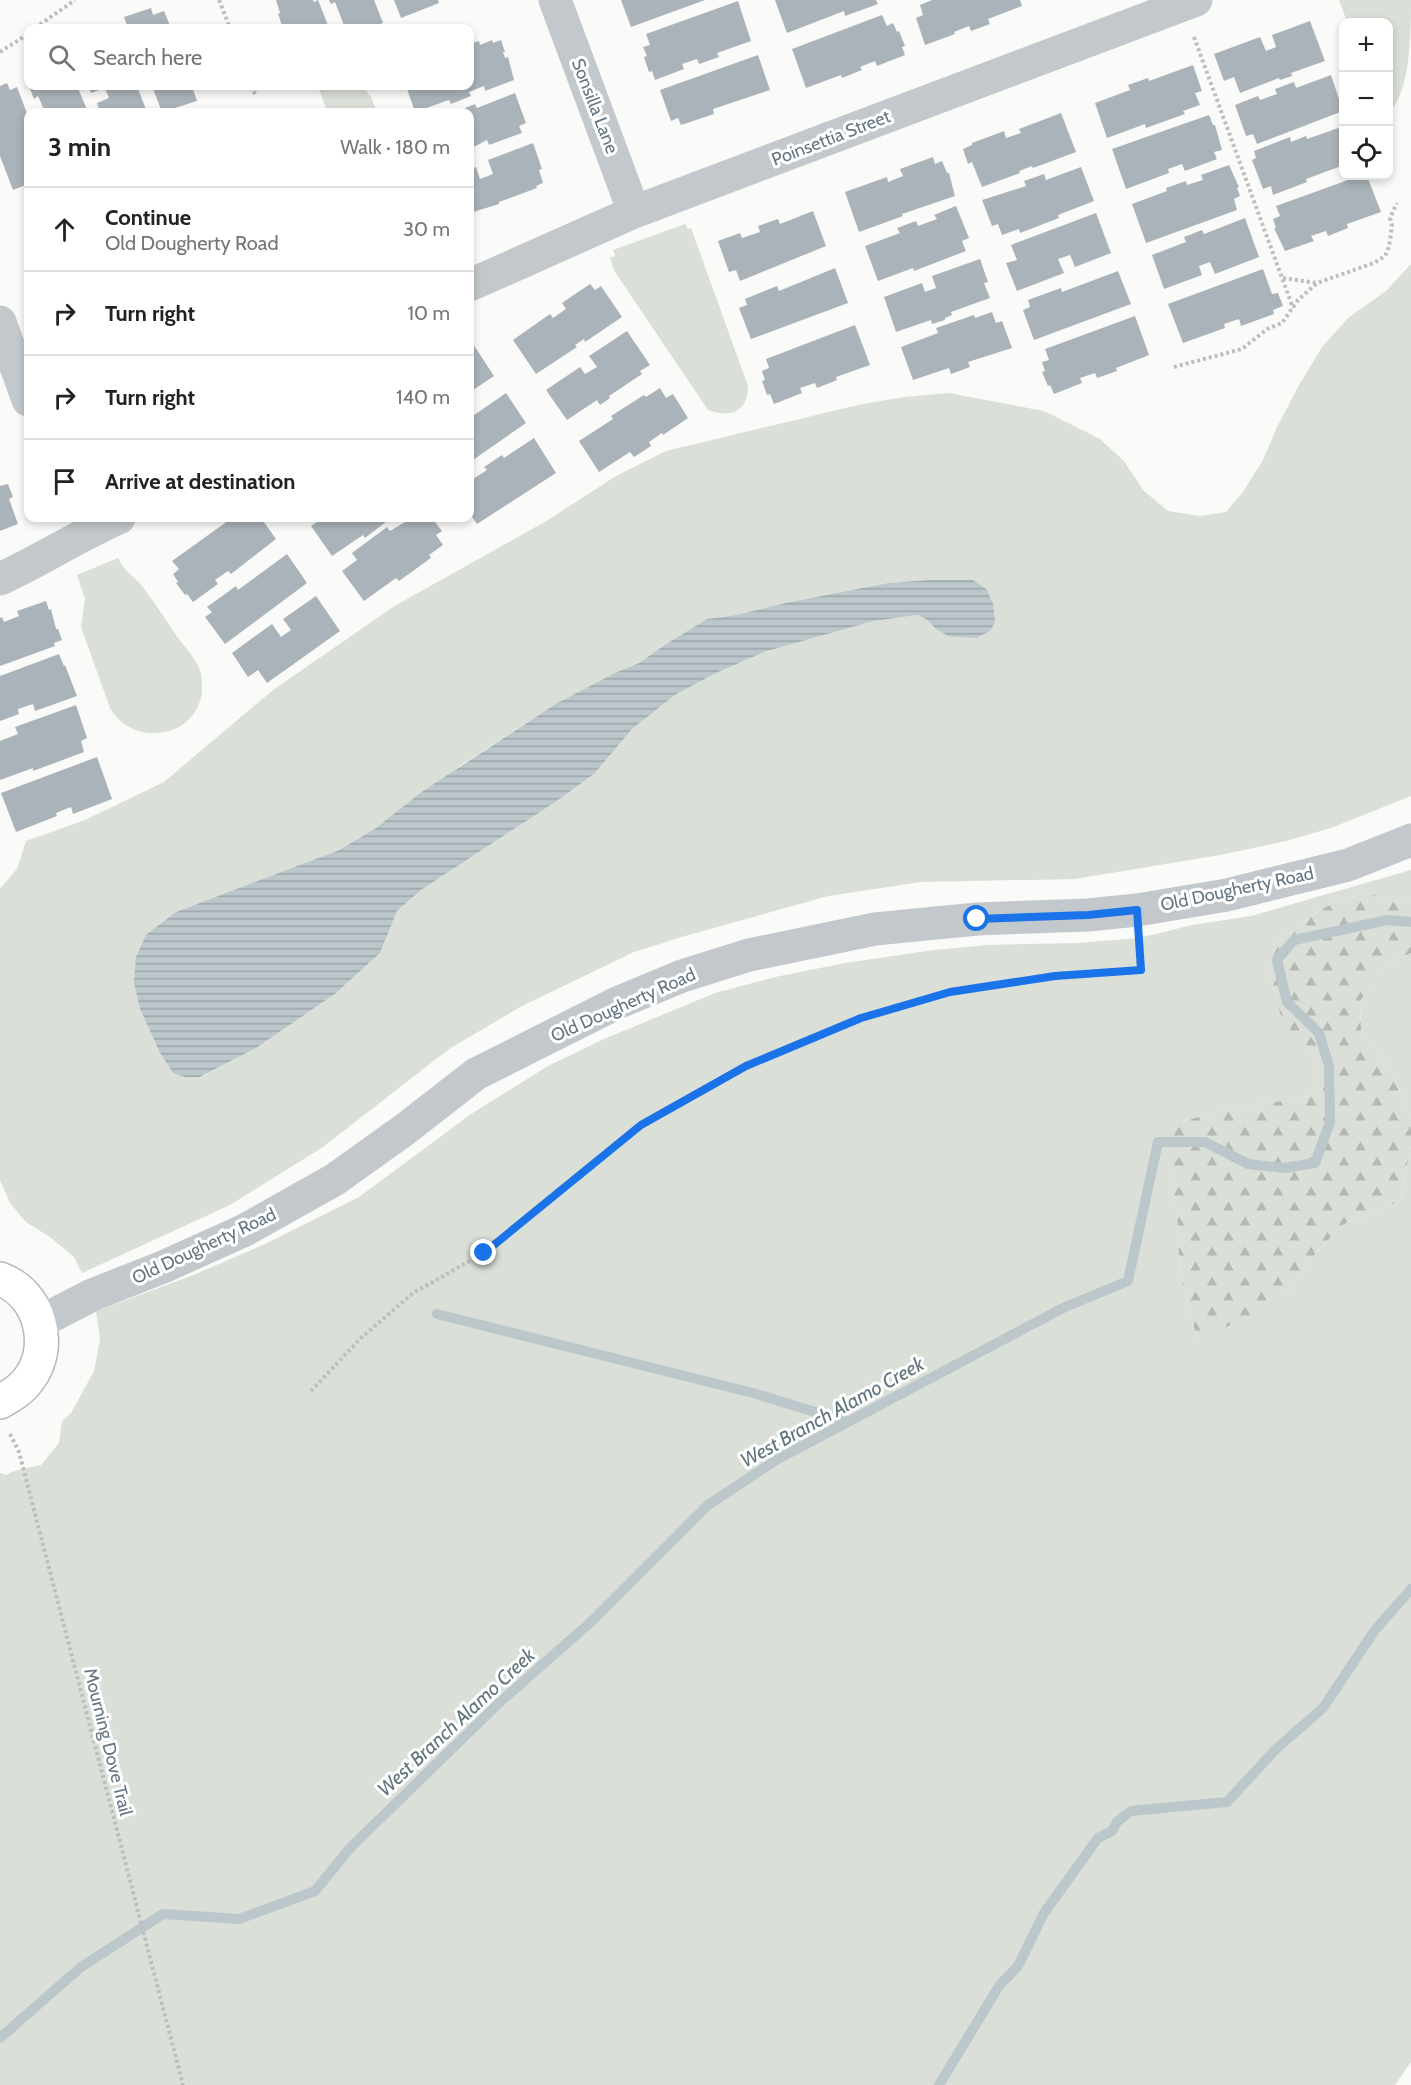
<!DOCTYPE html>
<html lang="en">
<head>
<meta charset="utf-8">
<style>
	body { margin:0; font-family:Cabin,sans-serif; background:#f2f2f2; color:#222 }
	.controls { position:absolute; right:18px; top:18px; display:grid; overflow:hidden; border-radius:12px; box-shadow:0 3px 9px #0003 }
	.controls button { width:54px; height:54px; display:grid; place-items:center; padding:0; border:0; border-bottom:2px solid #e0e0e0; background:#fff; color:#222; font:30px sans-serif }
	.stop { position:absolute; width:18px; height:18px; margin:-14px; border:4px solid #1a73e8; border-radius:50%; background:#fff }
	.stop.end { background:#1a73e8; border-color:#fff; box-shadow:0 2px 6px #0008 }
	.list { margin:0; padding:0; list-style:none }
	h2 { display:flex; justify-content:space-between; align-items:center; height:78px; margin:0; padding:0 24px; font-size:26px }
	h2 small { font-size:20px; font-weight:400; color:#767676 }
	.list li { display:grid; grid-template-columns:39px 1fr auto; gap:18px; align-items:center; box-sizing:border-box; height:84px; padding:0 24px; border-top:2px solid #e0e0e0 }
	.list b { display:block; font-size:22px; white-space:nowrap }
	.list p { margin:0; font-size:20px; white-space:nowrap; color:#767676 }
	.list em { font-size:20px; font-style:normal; color:#767676 }
	.icon { flex:none; width:33px; height:33px; fill:none; stroke:currentColor; stroke-width:2; stroke-linecap:round; stroke-linejoin:round }
	.map { position:relative; flex:none; width:1411px; height:2085px; overflow:hidden }
	.search { position:absolute; background:#fff; box-shadow:0 3px 9px #0003; left:24px; top:24px; width:450px; height:66px; display:flex; align-items:center; gap:15px; box-sizing:border-box; padding:0 21px; border-radius:12px; color:#767676; font-size:22px }
	.panel { position:absolute; background:#fff; box-shadow:0 3px 9px #0003; left:24px; top:108px; width:450px; height:414px; border-radius:12px }
	.map>svg:first-child { display:block }
	.green { fill:#dadfd7; fill-rule:evenodd }
	.forest { fill:url(#forest-firs) }
	.water { fill:url(#water-rules) }
	.lines { fill:none; stroke-linecap:round; stroke-linejoin:round }
	.stream { stroke:#bbc7cb; stroke-width:10 }
	.building { fill:#aab3b9 }
	.secondary-casing { stroke:#b3babf; stroke-width:36 }
	.path { stroke:#bbbfc2; stroke-width:4; stroke-dasharray:3 3; stroke-linecap:butt }
	.street { stroke:#c3c8cc; stroke-width:33 }
	.secondary { stroke:#fff; stroke-width:33 }
	.route { stroke:#1a73e8; stroke-width:8 }
	.labels { text-anchor:middle; stroke-width:6; stroke-linejoin:round; paint-order:stroke }
	.street-label { font-size:18px; fill:#657683; stroke:#fff }
	.water-label { font-size:20px; font-style:italic; fill:#60757c; stroke:#fff }
</style>
</head>
<body>
<div class="map">
<svg width="1411" height="2085" viewBox="0 0 1411 2085">
	<defs>
		<pattern id="forest-firs" width="22" height="20" patternUnits="userSpaceOnUse" patternTransform="scale(1.5)"><rect width="22" height="20" fill="#dadfd7"/><path d="M5 1l3.5 6h-7zM16 11l3.5 6h-7z" fill="#b4b9b4"/></pattern>
		<pattern id="water-rules" width="6" height="5" patternUnits="userSpaceOnUse" patternTransform="scale(1.5)"><rect width="6" height="5" fill="#bbc7cb"/><path d="M0 2.5h6" fill="none" stroke="#9ca6aa"/></pattern>
	</defs>
	<rect width="100%" height="100%" fill="#fafaf8"/>
	<path class="green" d="M1339 0H1411C1411 29 1411 93 1389 112L1388 22H1347Z
		M318 86H363L371 97 377 112H324L327 111Z
		M685 224 688 229 691 228 748 386C748 413 729 418 708 410L615 272 610 258 615 256 613 250Z
		M1411 264V796L1331 828 1286 841 1220 855 1075 879 921 882 828 896 685 936 634 952 522 1006 449 1049 323 1147 230 1205 82 1273 74 1257 50 1237 26 1222 10 1203 0 1180V889L17 869 26 841 85 820 164 782 273 690 393 607 548 520 616 476 666 451 858 405 904 397 949 393 1044 411 1100 439 1124 461 1143 490 1168 511 1200 516 1226 512 1243 492 1263 460 1277 427 1298 387 1322 347 1348 318 1386 291ZM929 580H973L935 628 927 620 918 615 874 621 767 651 716 673 675 695 632 729 594 774 554 803 421 890 397 911 380 953 335 994 256 1048 201 1077 159 1051 140 1009 134 983 176 912 339 850 376 828 461 765 557 703 617 672 639 663 666 644 707 619 736 615 785 603 888 583Z
		M118 558C125 573 133 575 142 586 154 602 165 618 176 635 184 646 197 660 201 673 202 678 202 687 202 692 196 739 133 748 110 708L81 627 85 599 77 575Z
		M1411 870V903L1396 901 1371 894 1349 897 1319 910 1281 939 1268 966 1282 1020 1310 1050 1318 1084 1308 1097 1234 1108 1173 1124 1170 1176 1177 1212 1180 1275 1197 1338 1289 1292 1305 1265 1342 1225 1400 1201 1411 1145V2062L1395 2085H0V1473L6 1475 14 1471 41 1465 59 1443 62 1421 71 1413 94 1371 100 1339 96 1311 191 1276 263 1245 359 1197 471 1114 548 1066 604 1039 715 993 775 977 845 963 934 950 988 945 1076 943 1139 938 1192 925 1251 916Z
		M1411 953V1119L1390 1067 1361 1031 1360 1001 1386 965Z"/>
	<path class="forest" d="M1371 894 1396 901 1411 903V953L1386 965 1360 1001 1361 1031 1390 1067 1411 1119V1145L1400 1201 1342 1225 1305 1265 1289 1292 1236 1323 1197 1338 1180 1275 1177 1212 1170 1176 1172 1124 1234 1108 1308 1097 1318 1084 1310 1050 1282 1021 1268 966 1281 939 1319 910 1349 897Z"/>
	<path class="water" d="M929 580H973L987 590 993 604 995 622 990 631 976 638 948 636 935 628 927 620 918 615 874 621 767 651 716 673 675 695 632 729 594 774 554 803 421 890 397 911 380 953 335 994 256 1048 200 1077H185L173 1073 159 1051 140 1009 134 983 136 957 146 935 176 912 339 850 376 828 423 791 557 703 617 672 639 663 666 644 707 619 736 615 785 603 888 583Z"/>
	<g class="lines">
		<path class="stream" d="M437 1314 753 1393 848 1422
			M0 2038 81 1967 163 1914 239 1919 315 1891 351 1847 499 1703 592 1621 708 1505 776 1460 1065 1307 1128 1281 1158 1142H1205L1248 1164 1284 1168 1315 1163 1330 1122 1329 1066 1319 1033 1287 1002 1277 960 1294 940 1388 920 1411 922
			M939 2085 999 1986 1018 1966 1044 1913 1098 1838 1112 1831 1117 1822 1131 1811 1227 1802 1276 1749 1323 1708 1375 1630 1411 1589"/>
	</g>
	<path class="building" d="M276 0H313L314 2 318 0 329 28H283L278 14 280 13Z
		M329 0H374L383 23 368 28H345L335 2 331 4Z
		M394 0H438L439 3 401 18Z
		M621 0H705L631 27Z
		M775 0H876L878 4 845 16 844 11 787 33Z
		M932 0H1020L1022 6 988 19 990 24 971 31 969 26 954 32 955 34 925 45 916 18 923 15 920 5Z
		M738 1 751 41 717 53 719 57 699 64 697 59 682 64 684 69 655 80 652 71 649 72 644 57 647 56 643 47 650 45 646 34Z
		M151 8 153 15 164 11 171 28H128L124 17Z
		M882 15 887 26 893 23 897 32 899 31 905 46 902 47 905 55 877 66 875 61 860 67 862 70 842 78 841 75 806 88 792 49Z
		M1310 21 1325 61 1291 73 1292 76 1280 80 1279 78 1240 93 1234 77 1224 81 1214 54 1260 37 1266 51 1276 47 1272 35Z
		M492 40 493 43 501 40 505 52H503L505 58 508 57 514 80 485 91 484 86 469 92 471 96 451 104 449 100 415 112 406 86H470V44L479 41 480 45Z
		M758 55 770 90 713 109 714 114 681 125 678 118 671 121 660 90Z
		M1193 65 1202 91 1195 93 1200 105 1183 111 1185 114 1146 128 1145 124 1107 138 1095 103 1130 90 1128 85 1148 78 1149 81Z
		M1331 75 1343 111 1257 144 1253 134 1246 136 1235 105 1258 96 1260 100 1277 94 1275 89 1294 82 1296 88Z
		M7 83 10 90 17 87 28 116V120L26 121 28 129V184L13 190 0 156V86Z
		M29 86H77L88 112H45L38 96 34 99Z
		M88 86H137L147 112H100L97 103 109 98 105 88 91 93Z
		M152 86H192L197 101 162 112Z
		M515 93 526 123 519 126 522 133 489 145 487 140 470 149V112H461L460 110 475 104 477 108Z
		M1061 113 1076 152 1033 168 1032 166 1019 171 1020 173 982 187 972 162 968 164 963 149 972 145V143L1004 131 1006 138 1021 133 1019 129Z
		M1209 115 1213 125H1215L1222 150 1214 152 1217 159 1185 171 1182 164 1168 169 1169 173 1126 189 1112 149Z
		M1344 126V165L1306 179 1307 182 1273 195 1271 186 1263 189 1252 160 1256 158 1254 151 1290 137 1291 142 1306 136 1307 139Z
		M533 143 542 169 539 170 543 183 536 186 537 188 499 202V204L470 213V169L476 167 480 179 493 174 488 160Z
		M933 157 935 164 942 161 947 173H949L955 196 902 214 903 216 859 232 845 192 887 177 888 182 903 176 900 169Z
		M1229 165 1239 187 1237 188 1240 196 1234 199 1237 210 1146 243 1132 204 1167 191 1166 188 1186 181 1187 185 1203 180 1201 175Z
		M1081 167 1094 201 1058 215 1059 218 1020 233 1019 229 1002 235 998 224 992 226 982 200 1026 186 1024 181 1044 174 1046 180Z
		M1359 176H1367L1381 212 1347 224 1348 228 1328 236 1326 231 1311 236 1314 241 1285 251 1274 228H1276L1273 219 1280 216 1276 206Z
		M956 206 969 238 962 241 966 251 914 271 913 268 878 281 865 246 900 233 897 228 916 221 918 226 937 219 934 215Z
		M813 211 826 246 740 281 736 270 729 272 718 241 740 233 742 238 760 232 758 226 778 219 780 224Z
		M1096 213 1111 253 1075 267 1070 255 1058 259 1064 273 1017 291 1006 263 1017 260 1011 245Z
		M1245 218 1259 257 1215 274 1210 262 1199 266 1202 275 1164 289 1152 255 1186 242 1184 237 1202 230 1204 234Z
		M980 259 988 282 984 283 990 298 951 312 952 315 945 318V320L932 324 931 320 896 332 884 297 922 283 925 292 936 288 932 276Z
		M835 268 848 303 751 339 739 308 747 305 745 299 777 286 779 291Z
		M1263 269 1272 294 1278 293 1283 306 1273 310 1274 314 1241 326 1239 319 1224 324 1225 328 1183 343 1168 304Z
		M1118 271 1131 304 1034 340 1023 310 1030 307 1028 300 1061 288 1062 292Z
		M590 284 595 290 601 286 622 317 585 342 584 339 575 345 577 347 536 374 513 340 550 314 553 318 566 309 562 303Z
		M992 312 996 323 1002 321 1012 348 968 362 970 367 951 374 949 368 913 380 901 347 938 333 936 328 974 315 975 318Z
		M1135 316 1149 355 1116 368 1117 371 1097 378 1095 373 1080 378 1082 383 1054 394 1050 385 1048 386 1042 372 1045 371 1042 362 1049 360 1045 349Z
		M855 325 870 365 836 377 837 380 817 388 815 383 800 388 802 393 774 404 770 394 767 395 762 381 765 380 762 371 769 368 766 359Z
		M627 331 650 365 640 371 642 374 609 396 610 398 600 405 597 400 567 420 546 390 580 367 585 374 597 367 589 356Z
		M473 344 494 376 470 392V347Z
		M660 388 666 398 673 394 688 418 663 435 662 433 649 442 651 446 634 457 630 452 599 472 579 441 613 419 611 416 644 395 646 397Z
		M506 393 526 423 470 462V418Z
		M534 438 556 473 477 524 470 514V476L471 475 473 479 487 470 484 467 502 455 504 458Z
		M8 484 13 497 9 499 18 524 0 531V486Z
		M232 518H261L276 539 231 574 228 571 215 580 218 584 193 602 187 594 185 595 176 583 178 582 173 574 179 569 172 561Z
		M323 518H391L365 538 363 535 332 556 311 526Z
		M412 518H432L442 531 436 535 443 545 429 555 431 558 399 581 396 578 364 601 342 571 357 560 352 553 387 527 390 531Z
		M287 554 307 583 225 644 205 617 212 612 207 607 236 586 238 590Z
		M316 596 340 631 267 683 258 670 248 677 232 653 272 624 281 637 291 630 283 619Z
		M46 601 49 610 51 609 56 629H58L62 640 54 643 55 646 0 666V618L2 617 4 622 19 616 17 611Z
		M59 654 64 666 65 665 77 696 35 711 33 704 18 709 19 714 0 721V676Z
		M76 705 87 738 81 741 84 752 33 771V768L0 780V741L18 734 15 727Z
		M97 757 112 799 73 814 71 807 56 813 57 816 16 832 1 793Z"/>
	<g class="lines">
		<g class="secondary-casing">
			<path id="secondary" d="M0 1279C40 1293 54 1346 29 1379 21 1390 11 1396 0 1402"/>
		</g>
		<path class="path" d="M219 0 230 28
			M35 28 75 0
			M1194 37 1293 308
			M0 52 28 34
			M251 86 255 94
			M1283 278 1317 283
			M1174 367 1242 349 1267 329 1282 323 1298 300 1317 283 1374 263 1385 256 1389 247 1392 226 1390 218 1397 203
			M311 1391 361 1338 413 1293 484 1253 641 1125 746 1066 861 1018 950 992 1055 976 1141 971 1139 944
			M10 1434 19 1452 183 2085"/>
		<path class="street" d="M555 0 634 212
			M470 285 634 212 1196 0
			M0 322 28 400
			M0 579C41 560 78 536 119 518
			M40 1322 92 1295 163 1267 245 1230 334 1180 404 1130 476 1074 617 1003 682 976 749 955 875 929 977 919 1088 915 1137 910 1227 895 1348 865 1411 840"/>
		<use href="#secondary" class="secondary"/>
	</g>
	<g class="lines">
		<path class="route" d="M484 1253 641 1125 746 1066 861 1018 950 992 1055 976 1141 970 1137 910 1088 915 977 919"/>
	</g>
	<g class="labels">
		<g class="street-label">
			<text transform="translate(595 106) rotate(69)" y="6">Sonsilla Lane</text>
			<text transform="translate(831 138) rotate(-21)" y="6">Poinsettia Street</text>
			<text transform="translate(1237 889) rotate(-12)" y="6">Old Dougherty Road</text>
			<text transform="translate(623 1005) rotate(-24)" y="6">Old Dougherty Road</text>
			<text transform="translate(204 1246) rotate(-25)" y="6">Old Dougherty Road</text>
			<text transform="translate(108 1742) rotate(76)" y="6">Mourning Dove Trail</text>
		</g>
		<g class="water-label">
			<text transform="translate(832 1412) rotate(-29)" y="7">West Branch Alamo Creek</text>
			<text transform="translate(456 1722) rotate(-43)" y="7">West Branch Alamo Creek</text>
		</g>
	</g>
</svg>
<div class="controls">
<button>+</button>
<button>−</button>
<button><svg class="icon" aria-label="locate" viewBox="0 0 24 24"><circle cx="12" cy="12" r="6"/><path d="M12 2v4M12 18v4M2 12h4M18 12h4"/></svg></button>
</div>
<div class="stop" style="left:977px;top:919px"></div>
<div class="stop end" style="left:484px;top:1253px"></div>
<div class="search"><svg class="icon" aria-label="search" viewBox="0 0 24 24"><circle cx="10" cy="10" r="6"/><path d="M15 15l6 6"/></svg>Search here</div>
<section class="panel">
<h2>3 min<small>Walk · 180 m</small></h2>
<ul class="list">
<li><svg class="icon" aria-label="ahead" viewBox="0 0 24 24"><path d="M12 20V5M6 11l6-6 6 6"/></svg><div><b>Continue</b><p>Old Dougherty Road</p></div><em>30 m</em></li>
<li><svg class="icon" aria-label="right" viewBox="0 0 24 24"><path d="M7 20v-9h11M14 6l5 5-5 5"/></svg><div><b>Turn right</b></div><em>10 m</em></li>
<li><svg class="icon" aria-label="right" viewBox="0 0 24 24"><path d="M7 20v-9h11M14 6l5 5-5 5"/></svg><div><b>Turn right</b></div><em>140 m</em></li>
<li><svg class="icon" aria-label="arrive" viewBox="0 0 24 24"><path d="M6 21V4h12l-3 4 3 4H6"/></svg><div><b>Arrive at destination</b></div></li>
</ul>
</section>
</div>
</body>
</html>
